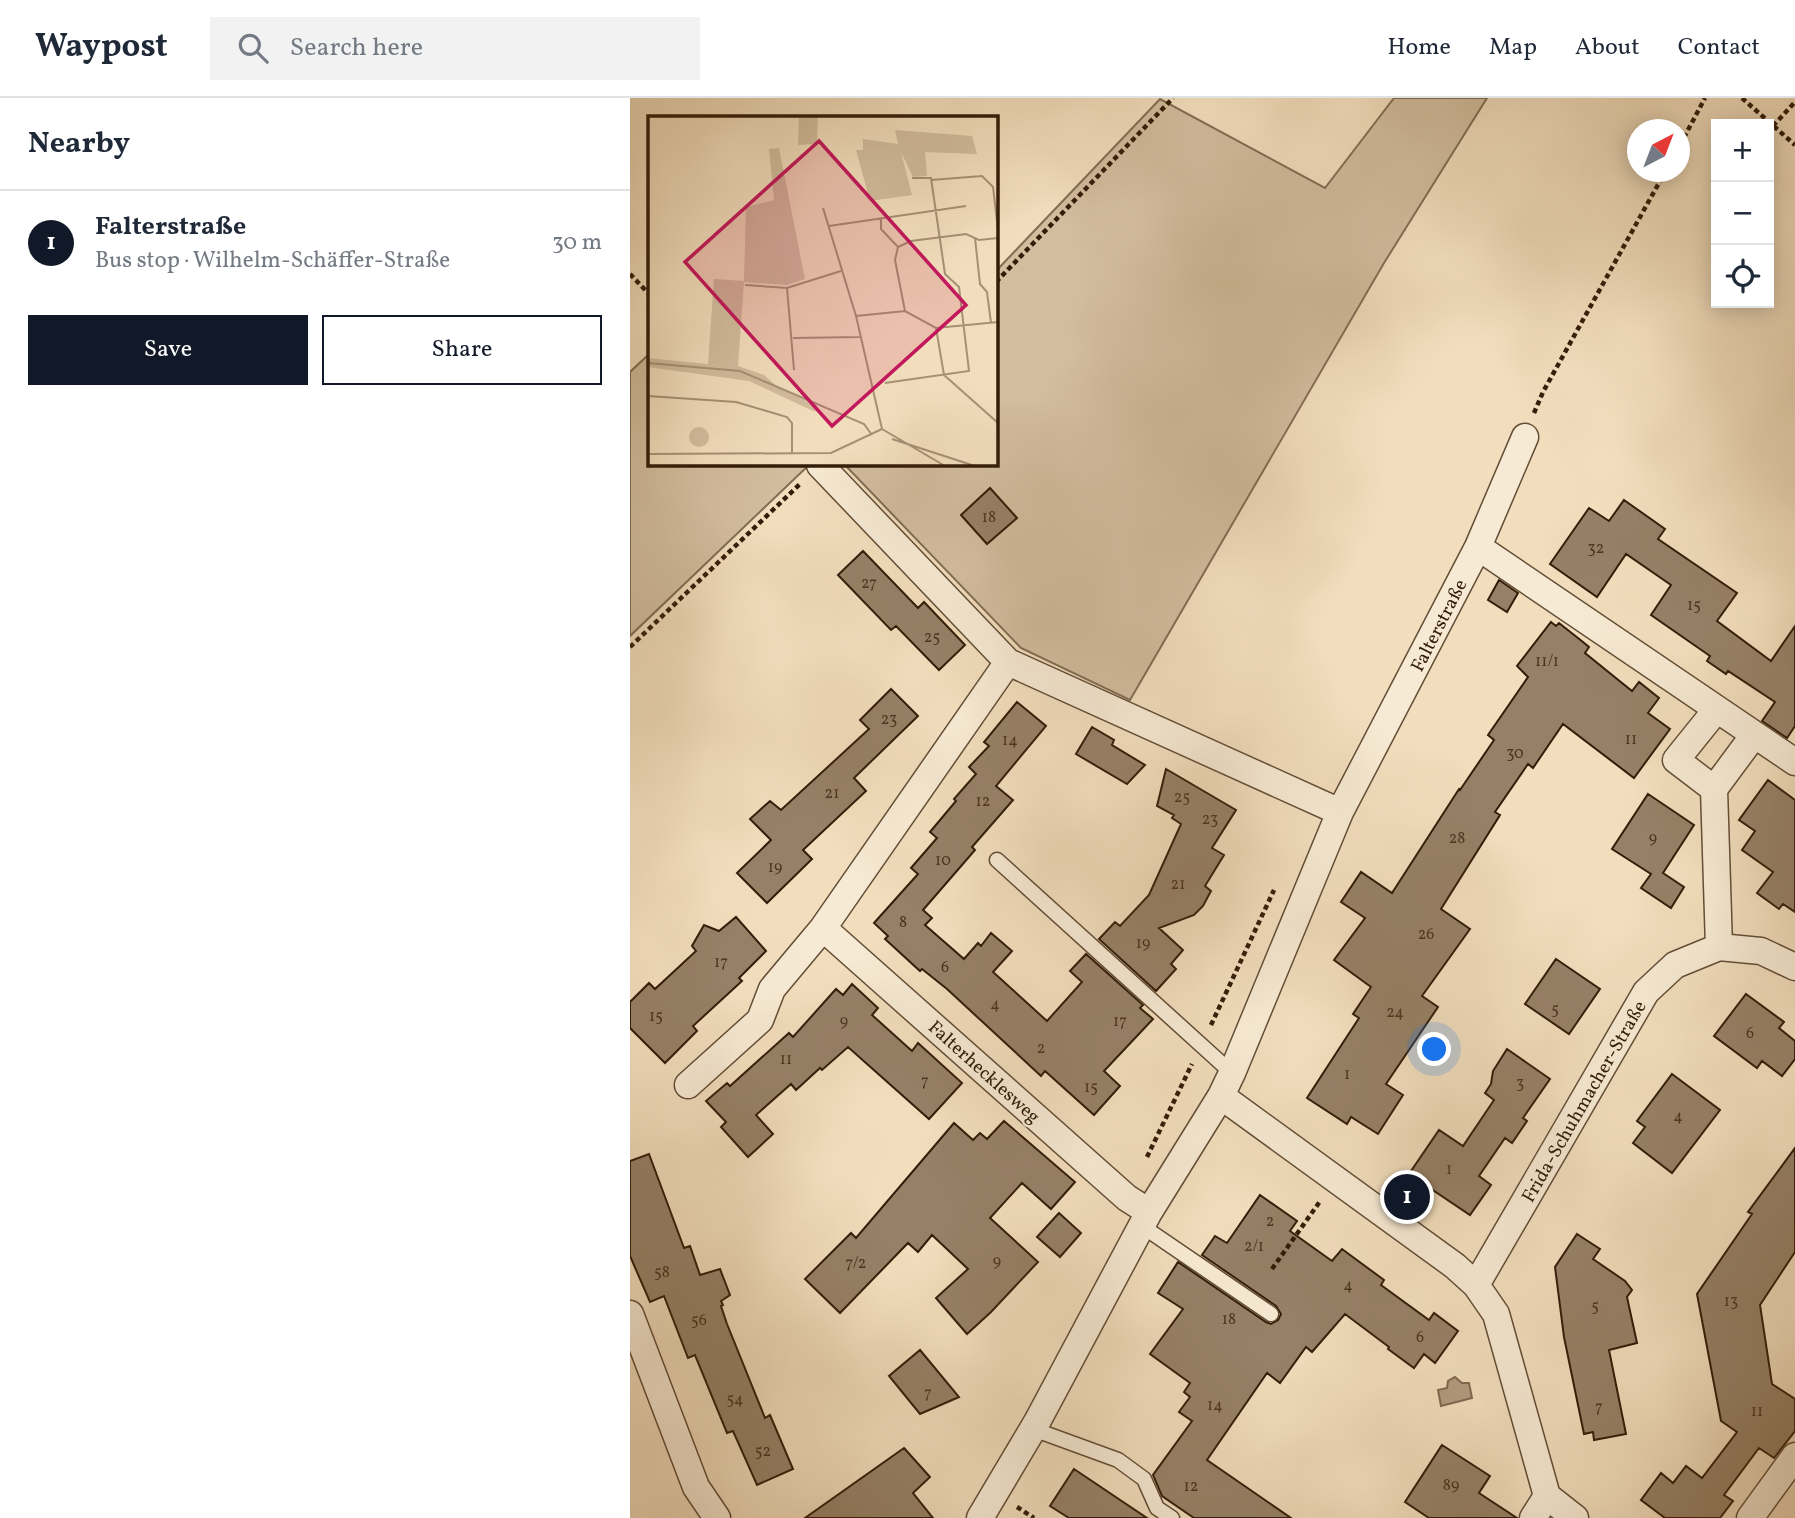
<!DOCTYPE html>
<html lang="en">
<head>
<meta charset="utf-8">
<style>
	body { margin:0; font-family:Vollkorn,serif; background:#f2f2f3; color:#1f2937 }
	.controls { position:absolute; right:21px; top:21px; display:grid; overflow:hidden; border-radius:0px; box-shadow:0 4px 18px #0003 }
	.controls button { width:63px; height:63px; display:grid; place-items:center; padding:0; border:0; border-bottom:2px solid #e0e1e3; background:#fff; color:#1f2937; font:35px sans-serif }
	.compass { position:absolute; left:997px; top:21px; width:63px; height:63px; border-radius:50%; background:#fff; box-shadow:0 4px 18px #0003; rotate:42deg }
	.you { position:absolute; left:805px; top:952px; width:24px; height:24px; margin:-18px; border:5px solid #fff; border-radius:50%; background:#1a73e8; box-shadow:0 0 0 10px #1a73e833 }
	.badge { display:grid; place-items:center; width:46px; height:46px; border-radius:50%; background:#111827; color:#fff; font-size:23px; font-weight:700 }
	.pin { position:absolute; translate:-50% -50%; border:4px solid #fff; box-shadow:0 2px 7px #0006 }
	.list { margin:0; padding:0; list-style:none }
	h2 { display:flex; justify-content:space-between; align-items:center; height:91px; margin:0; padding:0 28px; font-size:30px }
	h2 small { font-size:23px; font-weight:400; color:#747a83 }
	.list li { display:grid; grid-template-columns:46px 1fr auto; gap:21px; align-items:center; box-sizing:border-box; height:105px; padding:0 28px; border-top:2px solid #e0e1e3 }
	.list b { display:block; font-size:26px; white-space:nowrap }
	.list p { margin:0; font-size:23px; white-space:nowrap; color:#747a83 }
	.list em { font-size:23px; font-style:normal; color:#747a83 }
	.actions { display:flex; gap:14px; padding:21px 28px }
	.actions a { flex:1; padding:16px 0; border:2px solid #111827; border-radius:0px; text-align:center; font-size:24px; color:#111827 }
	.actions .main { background:#111827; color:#fff }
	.icon { flex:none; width:38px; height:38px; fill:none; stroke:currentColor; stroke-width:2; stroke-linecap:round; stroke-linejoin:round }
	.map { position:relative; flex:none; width:1165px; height:1420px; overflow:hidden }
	header { display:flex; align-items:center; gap:42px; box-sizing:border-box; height:98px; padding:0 35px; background:#fff; border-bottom:2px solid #e0e1e3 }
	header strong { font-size:33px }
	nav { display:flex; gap:38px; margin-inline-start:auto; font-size:24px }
	.search { width:490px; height:63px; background:#f2f2f3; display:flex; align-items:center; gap:18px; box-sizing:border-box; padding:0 24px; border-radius:0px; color:#747a83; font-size:26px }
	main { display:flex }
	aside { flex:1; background:#fff }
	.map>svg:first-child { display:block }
	.green { fill:#d2bd9e; stroke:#826d54; stroke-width:2 }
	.water { fill:#b19c80; stroke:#7f6950; stroke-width:2 }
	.building { fill:#968167; stroke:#331d09; stroke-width:2 }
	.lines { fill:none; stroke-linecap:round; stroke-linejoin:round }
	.lane-casing { stroke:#634d36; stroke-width:17 }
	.street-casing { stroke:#634d36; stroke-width:29 }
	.path { stroke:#331d09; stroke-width:4.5; stroke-dasharray:5 3.5; stroke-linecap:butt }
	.lane { stroke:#f7ead4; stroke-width:14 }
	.street { stroke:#f7ead4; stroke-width:26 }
	.labels { text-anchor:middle; stroke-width:5; stroke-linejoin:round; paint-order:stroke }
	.number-label { font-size:16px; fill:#4c3620 }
	.street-label { font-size:19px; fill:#331d09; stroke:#f7ead4 }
	.inset-road { fill:none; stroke:#a69175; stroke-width:2 }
	.view { fill:#c2185b; fill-opacity:0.15; stroke:#c2185b; stroke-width:3.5 }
	.inset-edge { fill:none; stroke:#331d09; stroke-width:3.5 }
</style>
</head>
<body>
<header>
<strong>Waypost</strong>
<div class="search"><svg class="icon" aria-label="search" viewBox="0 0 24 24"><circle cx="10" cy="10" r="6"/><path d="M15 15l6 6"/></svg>Search here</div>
<nav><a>Home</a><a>Map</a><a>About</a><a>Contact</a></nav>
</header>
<main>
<aside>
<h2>Nearby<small></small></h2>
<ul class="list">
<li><span class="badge">1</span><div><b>Falterstraße</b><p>Bus stop · Wilhelm-Schäffer-Straße</p></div><em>30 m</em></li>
</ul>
<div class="actions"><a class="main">Save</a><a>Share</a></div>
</aside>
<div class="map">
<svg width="1165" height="1420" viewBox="0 0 1165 1420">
	<rect width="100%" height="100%" fill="#f2debd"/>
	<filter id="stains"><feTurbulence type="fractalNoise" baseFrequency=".00286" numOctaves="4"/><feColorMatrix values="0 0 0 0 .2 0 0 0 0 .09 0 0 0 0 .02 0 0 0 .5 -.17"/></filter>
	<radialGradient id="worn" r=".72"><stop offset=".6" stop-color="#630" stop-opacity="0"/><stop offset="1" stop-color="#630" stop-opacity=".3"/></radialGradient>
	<path class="green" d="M764 0H857L754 165 500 602 391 550 214 366H366V173L530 1 695 90Z
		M19 256V366H180L0 538V274Z"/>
	<path class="water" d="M825 1279 832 1285H839L842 1300 811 1308 808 1292 817 1290 818 1283Z"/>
	<path class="building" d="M360 390 387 420 357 446 331 417Z
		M994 402 1035 431 1028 441 1107 495 1087 523 1141 563 1165 528V628L1157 640 1132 623 1145 604 1098 573 1096 576 1077 563 1080 558 1021 517 1041 487 996 456 967 499 920 466 959 410 979 423Z
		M233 453 288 510 294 504 335 547 309 572 266 528 261 532 208 477Z
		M869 482 888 495 877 514 858 502Z
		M921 524 926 528 929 525 953 544 959 549 955 555 1002 593 1009 584 1029 600 1018 615 1040 631 1004 680 933 626 903 670 898 666 865 714 870 717 811 811 840 831 792 898 808 909 756 986 773 997 748 1036 721 1019 717 1026 677 1000 729 920 723 916 741 889 704 862 735 820 711 804 731 774 762 795 829 691 830 692 864 642 858 637 898 579 887 568Z
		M261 591 288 618 224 680 236 693 173 752 182 761 137 805 107 775 141 742 120 721 140 703 151 712 239 631 230 622Z
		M387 604 416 628 366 688 383 702 342 749 345 752 293 812 302 820 295 827 334 861 348 845 351 848 361 835 382 853 363 874 417 923 452 884 440 873 456 856 513 907 510 910 523 921 474 973 490 988 464 1017 415 973 411 978 317 891 292 871 290 873 255 841 258 838 244 825 288 776 281 770 307 740 300 734 326 703 324 701 346 676 339 669 359 648 354 644Z
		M462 629 484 642 482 647 515 667 497 686 446 656Z
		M536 671 606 712 582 750 594 757 575 788 581 793 573 808 564 817 529 830 553 852 541 866 546 871 526 893 469 841 485 824 490 828 519 797 551 726 542 720 544 717 527 708Z
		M1138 682 1165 702V814L1153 806 1149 811 1127 795 1143 774 1112 752 1125 733 1109 722Z
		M1018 696 1064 727 1033 775 1054 789 1041 810 1011 790 1021 776 982 751Z
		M106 819 136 853 109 880 112 883 63 928 67 933 35 965 0 930V904L19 885 25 891 66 853 62 848 74 827 89 833Z
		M926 861 970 891 939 936 895 906Z
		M222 886 248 910 242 917 282 953 288 945 332 985 299 1021 218 949 192 972 190 970 166 992 161 986 126 1017 143 1036 118 1059 91 1029 96 1024 76 1003 97 985 100 988 159 935 163 939 206 891 213 897Z
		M1116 896 1154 924 1149 930 1165 943V961L1152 978 1132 963 1127 970 1084 938Z
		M877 951 920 981 893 1020 897 1023 882 1045 875 1040 849 1078 861 1087 840 1117 779 1076 809 1032 833 1048 864 1002 855 995 861 986 863 973Z
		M1042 976 1090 1012 1042 1075 1003 1045 1015 1029 1007 1023Z
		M374 1023 445 1084 421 1111 392 1085 360 1120 408 1164 361 1214 337 1236 306 1200 338 1171 302 1137 288 1154 278 1145 210 1215 175 1181 221 1135 226 1140 324 1025 343 1042 350 1035 357 1041Z
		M1165 1050V1154L1130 1207 1142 1286 1165 1301V1333L1144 1360 1129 1350 1094 1397 1103 1403 1090 1420H1035L1011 1402 1031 1375 1043 1385 1056 1368 1072 1380 1107 1334 1091 1323 1067 1196 1122 1116 1118 1114Z
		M19 1056 54 1150 60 1148 70 1177 90 1171 100 1197 91 1203 93 1207 91 1208 97 1226 135 1320 140 1317 163 1371 127 1387 103 1333 97 1335 65 1257 58 1260 34 1198 20 1204 0 1158V1063Z
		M630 1097 667 1123 660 1133 702 1163 712 1151 754 1182 751 1187 799 1222 804 1215 828 1233 805 1265 794 1256 784 1270 758 1251 759 1249 715 1216 682 1254 676 1249 650 1285 637 1275 577 1362 661 1420H564L532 1398 523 1377 562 1323 549 1314 560 1299 554 1294 560 1285 520 1256 553 1211 528 1195 548 1164 636 1224 641 1226 648 1222 651 1216 646 1208 572 1157 585 1138 597 1145Z
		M429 1115 451 1135 430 1159 407 1139Z
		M947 1136 970 1151 963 1161 995 1183 1002 1192 997 1199 1007 1245 979 1252 996 1336 964 1342 963 1334 954 1336 934 1239 925 1169Z
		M290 1252 329 1299 290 1316 259 1278Z
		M812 1347 860 1378 849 1395 887 1420H799L775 1404Z
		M274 1350 300 1379 283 1395 303 1420H175Z
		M444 1371 517 1420H439L420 1408Z"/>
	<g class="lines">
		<g class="lane-casing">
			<path id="lane" d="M367 762 602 975
				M512 1128 641 1216
				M403 1331 488 1362 514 1381 527 1410 542 1420"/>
		</g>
		<g class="street-casing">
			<path id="street" d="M190 367 378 564 710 714
				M848 449 1165 664
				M1084 691 1046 662 1087 611
				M193 830 497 1100 519 1114
				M1089 849 1084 691 1124 637
				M58 987 130 922 142 891 193 830 378 564
				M591 998 825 1168 846 1187 866 1216 917 1398 945 1420
				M846 1187 1016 894 1045 867 1089 849 1131 853 1165 869
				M0 1216 66 1389 87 1420
				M350 1420 407 1324 519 1114 591 998 602 975 710 714 848 449 895 339
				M903 1420 917 1398
				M1120 1420 1165 1358"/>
		</g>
		<path class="path" d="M1112 0 1165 47
			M1143 28 1165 4
			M1050 47 1075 0
			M0 176 19 196
			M366 184 543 0
			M904 315 913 294 1035 74
			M0 549 170 386
			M581 927 644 792
			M517 1059 562 966
			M642 1171 691 1102
			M387 1409 404 1420"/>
		<use href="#lane" class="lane"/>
		<use href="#street" class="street"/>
	</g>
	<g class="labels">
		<g class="number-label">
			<text x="359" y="424">18</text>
			<text x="966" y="455">32</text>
			<text x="239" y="490">27</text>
			<text x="1064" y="512">15</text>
			<text x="302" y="544">25</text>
			<text x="917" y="568">11/1</text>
			<text x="259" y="626">23</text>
			<text x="1001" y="646">11</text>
			<text x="380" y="647">14</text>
			<text x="885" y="660">30</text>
			<text x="202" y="700">21</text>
			<text x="552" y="704">25</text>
			<text x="353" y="708">12</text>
			<text x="580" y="726">23</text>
			<text x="827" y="745">28</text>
			<text x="1023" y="745">9</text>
			<text x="313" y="767">10</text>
			<text x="145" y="774">19</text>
			<text x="548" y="791">21</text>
			<text x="273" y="829">8</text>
			<text x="796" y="841">26</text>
			<text x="513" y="850">19</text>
			<text x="91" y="869">17</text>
			<text x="315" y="874">6</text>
			<text x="365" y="911">4</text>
			<text x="925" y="916">5</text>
			<text x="765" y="919">24</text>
			<text x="26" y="923">15</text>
			<text x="214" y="928">9</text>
			<text x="490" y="928">17</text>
			<text x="1120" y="940">6</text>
			<text x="411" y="955">2</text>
			<text x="156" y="966">11</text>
			<text x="717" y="981">1</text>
			<text x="295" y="988">7</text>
			<text x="890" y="990">3</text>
			<text x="461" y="994">15</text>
			<text x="1048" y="1023">4</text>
			<text x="819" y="1076">1</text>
			<text x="640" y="1128">2</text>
			<text x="624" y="1153">2/1</text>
			<text x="367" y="1168">9</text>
			<text x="226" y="1170">7/2</text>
			<text x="32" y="1179">58</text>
			<text x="718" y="1192">4</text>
			<text x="1101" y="1208">13</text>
			<text x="965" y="1213">5</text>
			<text x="599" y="1226">18</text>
			<text x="69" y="1227">56</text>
			<text x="790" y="1244">6</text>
			<text x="298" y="1300">7</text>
			<text x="105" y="1306">54</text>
			<text x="585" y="1312">14</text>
			<text x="969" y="1314">7</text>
			<text x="1127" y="1318">11</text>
			<text x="133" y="1358">52</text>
			<text x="821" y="1392">89</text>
			<text x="561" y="1393">12</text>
		</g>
		<g class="street-label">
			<text transform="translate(808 527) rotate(-63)" y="7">Falterstraße</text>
			<text transform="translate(355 973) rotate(42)" y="7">Falterhecklesweg</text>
			<text transform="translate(953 1003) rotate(-60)" y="7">Frida-Schuhmacher-Straße</text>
		</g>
	</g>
	<g transform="translate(18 18)">
		<rect width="350" height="350" fill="#f2debd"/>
		<path d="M151 0H170L169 28 150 29ZM247 14 324 20 329 38 277 36 279 60 265 61 253 36 264 79 222 85 208 34H215V23L250 28ZM131 32 157 163 139 169 96 166 90 250 116 259 130 271 169 290 167 296 101 265 0 251V242L60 248 66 163 96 165 98 91 126 84 121 33ZM41 321a10 10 0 1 1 20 0a10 10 0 1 1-20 0Z" fill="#d2bd9e"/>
		<path class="inset-road" d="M283 64 334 60 345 71 350 114M175 92 208 200 234 313M233 103V113L250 131M181 110 318 90M327 122 332 168 339 176 343 207M97 169 139 172 193 155M139 172 146 254M257 195 247 144 250 131 263 125 318 118 331 124 350 122M208 200 257 195 288 212 350 206M288 212 296 259 350 307M145 222 212 221M0 247 92 255 216 308 224 319M237 267 321 255 311 171 297 158 283 62H264M0 280 88 286 139 301 144 307V338M234 313 297 350M244 323 327 350M0 338 183 337 234 313"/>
		<path class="view" d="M171 25 318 189 184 310 37 146Z"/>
		<rect width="350" height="350" class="inset-edge"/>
	</g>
	<rect width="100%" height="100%" filter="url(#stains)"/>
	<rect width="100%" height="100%" fill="url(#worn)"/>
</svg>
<div class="controls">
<button>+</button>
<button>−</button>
<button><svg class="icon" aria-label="locate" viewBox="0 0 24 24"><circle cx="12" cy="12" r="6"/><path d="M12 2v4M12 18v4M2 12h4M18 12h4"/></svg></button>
</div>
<svg class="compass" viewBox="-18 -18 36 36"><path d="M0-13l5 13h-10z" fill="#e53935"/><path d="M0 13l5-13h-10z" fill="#747a83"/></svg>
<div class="you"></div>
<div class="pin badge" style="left:777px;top:1099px">1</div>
</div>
</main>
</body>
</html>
